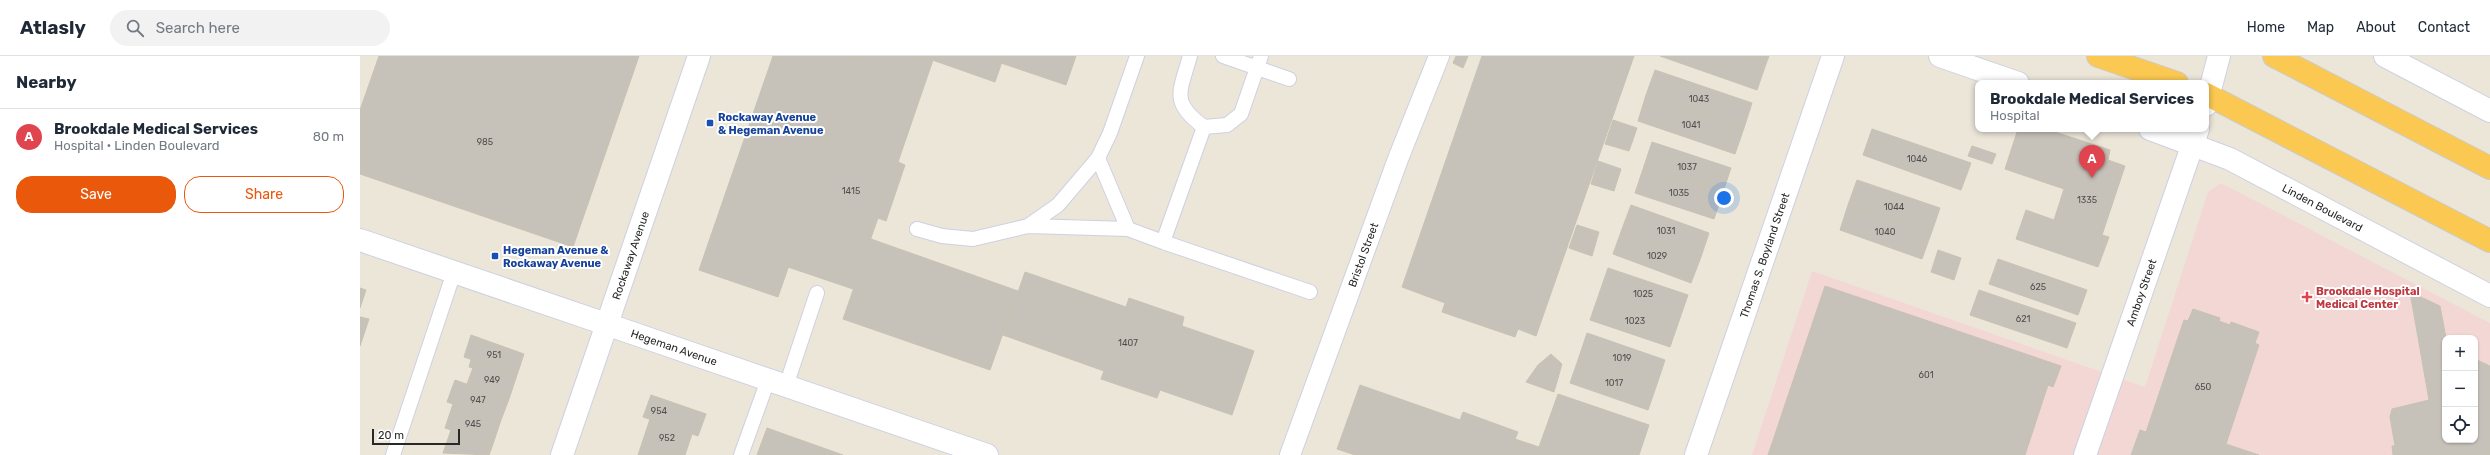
<!DOCTYPE html>
<html lang="en">
<head>
<meta charset="utf-8">
<style>
	body { margin:0; font-family:Rubik,sans-serif; background:#f2f2f3; color:#1f2937 }
	.controls { position:absolute; right:12px; bottom:12px; display:grid; overflow:hidden; border-radius:8px; box-shadow:0 1px 3px #0004 }
	.controls button { width:36px; height:36px; display:grid; place-items:center; padding:0; border:0; border-bottom:1px solid #e0e1e3; background:#fff; color:#1f2937; font:20px sans-serif }
	.scale { position:absolute; left:12px; bottom:10px; width:88px; box-sizing:border-box; padding-left:4px; border:2px solid #282828; border-top:0; font-size:11px; line-height:14px; white-space:nowrap; color:#282828; -webkit-text-stroke:3px #fff; paint-order:stroke }
	.you { position:absolute; left:1364px; top:142px; width:14px; height:14px; margin:-10px; border:3px solid #fff; border-radius:50%; background:#1a73e8; box-shadow:0 0 0 6px #1a73e833 }
	.badge { display:grid; place-items:center; width:26px; height:26px; border-radius:50%; background:#ea580c; color:#fff; font-size:13px; font-weight:700 }
	.pin { position:absolute; translate:-50% -33px; filter:drop-shadow(0 1px 2px #0008) }
	.pin::after { content:''; position:absolute; top:21px; width:14px; height:12px; background:inherit; clip-path:polygon(0 0,100% 0,50% 100%) }
	.popup { position:absolute; left:1615px; top:24px; width:234px; height:52px; box-sizing:border-box; display:grid; place-content:center; border-radius:8px; background:#fff; filter:drop-shadow(0 1px 3px #0005); font-size:13px; white-space:nowrap; color:#747a83 }
	.popup b { font-size:15px; color:#1f2937 }
	.popup::after { content:''; position:absolute; left:50%; top:100%; margin-left:-8px; border:8px solid transparent; border-top-color:#fff }
	.list { margin:0; padding:0; list-style:none }
	h2 { display:flex; justify-content:space-between; align-items:center; height:52px; margin:0; padding:0 16px; font-size:17px }
	h2 small { font-size:13px; font-weight:400; color:#747a83 }
	.list li { display:grid; grid-template-columns:26px 1fr auto; gap:12px; align-items:center; box-sizing:border-box; height:56px; padding:0 16px; border-top:1px solid #e0e1e3 }
	.list b { display:block; font-size:15px; white-space:nowrap }
	.list p { margin:0; font-size:13px; white-space:nowrap; color:#747a83 }
	.list em { font-size:13px; font-style:normal; color:#747a83 }
	.actions { display:flex; gap:8px; padding:12px 16px }
	.actions a { flex:1; padding:9px 0; border:1px solid #ea580c; border-radius:16px; text-align:center; font-size:14px; color:#ea580c }
	.actions .main { background:#ea580c; color:#fff }
	.icon { flex:none; width:22px; height:22px; fill:none; stroke:currentColor; stroke-width:2; stroke-linecap:round; stroke-linejoin:round }
	.map { position:relative; flex:none; width:2130px; height:399px; overflow:hidden }
	header { display:flex; align-items:center; gap:24px; box-sizing:border-box; height:56px; padding:0 20px; background:#fff; border-bottom:1px solid #e0e1e3 }
	header strong { font-size:19px }
	nav { display:flex; gap:22px; margin-inline-start:auto; font-size:14px }
	.search { width:280px; height:36px; background:#f2f2f3; display:flex; align-items:center; gap:10px; box-sizing:border-box; padding:0 14px; border-radius:22px; color:#747a83; font-size:15px }
	main { display:flex }
	aside { flex:1; background:#fff }
	.map>svg:first-child { display:block }
	.medical { fill:#f3d7d5; fill-rule:evenodd }
	.building { fill:#c7c2b9; stroke:#c7c2b3 }
	.lines { fill:none; stroke-linecap:round; stroke-linejoin:round }
	.service-casing { stroke:#ced0e2; stroke-width:16 }
	.pedestrian-casing { stroke:#ced0e2; stroke-width:22 }
	.minor-casing { stroke:#ced0e2; stroke-width:24 }
	.tertiary-casing { stroke:#ced0e2; stroke-width:24 }
	.trunk-casing { stroke:#cbcbcb; stroke-width:24 }
	.service { stroke:#fff; stroke-width:14 }
	.pedestrian { stroke:#fff; stroke-width:20 }
	.minor { stroke:#fff; stroke-width:22 }
	.tertiary { stroke:#fff; stroke-width:22 }
	.trunk { stroke:#fbc952; stroke-width:22 }
	.transit-dot { fill:#1a4fb4; stroke:#fff; stroke-width:1.5 }
	.health-dot { fill:#e0444e; stroke:#fff; stroke-width:1.5 }
	.labels { text-anchor:middle; stroke-width:4; stroke-linejoin:round; paint-order:stroke }
	.number-label { font-size:9px; fill:#504e4c }
	.transit-label { font-size:11px; font-weight:bold; fill:#164399; stroke:#fff; text-anchor:start }
	.street-label { font-size:11px; fill:#282828; stroke:#fff }
	.health-label { font-size:11px; font-weight:bold; fill:#be3a42; stroke:#fff; text-anchor:start }
</style>
</head>
<body>
<header>
<strong>Atlasly</strong>
<div class="search"><svg class="icon" aria-label="search" viewBox="0 0 24 24"><circle cx="10" cy="10" r="6"/><path d="M15 15l6 6"/></svg>Search here</div>
<nav><a>Home</a><a>Map</a><a>About</a><a>Contact</a></nav>
</header>
<main>
<aside>
<h2>Nearby<small></small></h2>
<ul class="list">
<li><span class="badge" style="background:#e0444e">A</span><div><b>Brookdale Medical Services</b><p>Hospital · Linden Boulevard</p></div><em>80 m</em></li>
</ul>
<div class="actions"><a class="main">Save</a><a>Share</a></div>
</aside>
<div class="map">
<svg width="2130" height="399" viewBox="0 0 2130 399">
	<rect width="100%" height="100%" fill="#ece6d9"/>
	<path class="medical" d="M1861 127 2130 267V399H1392L1452 215 1785 331 1848 136ZM2085 282H2115V384H2085Z"/>
	<path class="building" d="M19 0H279L213 191 0 118V54Z
		M413 0H501L500 3 494 0 429 186 436 189 418 241 339 214Z
		M494 0 500 3 501 0H561L573 4 538 106 545 109 526 165 518 162 493 233 428 211 436 189 429 186Z
		M561 0H644L635 26Z
		M644 0H716L706 29 641 7Z
		M1096 0H1108L1103 12 1093 7Z
		M1122 0H1274L1176 280 1158 273 1155 281 1082 256 1085 247 1042 231Z
		M1300 0H1383L1406 8 1397 34Z
		M1383 0H1409L1406 8Z
		M1295 14 1392 47 1384 72 1286 39Z
		M1286 39 1384 72 1375 98 1278 65Z
		M1253 64 1277 72 1269 95 1245 88Z
		M1512 73 1611 107 1601 134 1503 99Z
		M1658 73H1686L1750 94 1748 104 1765 110 1742 179 1749 181 1738 211 1656 183 1666 154 1694 164 1704 133 1645 113Z
		M1292 86 1371 112 1363 136 1284 110Z
		M1612 90 1636 98 1632 108 1608 100Z
		M1238 105 1261 113 1254 135 1231 128Z
		M1284 110 1363 136 1354 163 1275 137Z
		M1497 124 1580 152 1571 178 1488 149Z
		M1271 149 1349 177 1341 201 1262 173Z
		M1488 149 1571 178 1562 203 1480 174Z
		M1217 169 1239 176 1232 200 1209 192Z
		M1262 173 1341 201 1331 227 1253 198Z
		M511 183 658 235 630 314 483 263Z
		M1578 194 1601 202 1594 224 1571 216Z
		M1638 203 1727 234 1718 259 1629 228Z
		M1248 212 1328 239 1319 265 1239 238Z
		M665 216 766 251 769 242 824 261 822 270 894 295 872 359 800 334 797 342 741 323 744 315 643 279Z
		M1465 230 1701 310 1693 331 1688 329 1665 399H1408Z
		M0 232 6 234 0 252Z
		M1619 234 1716 267 1707 292 1610 259Z
		M2050 236 2080 250 2086 282 2085 384H2115V303L2130 310V399H2033L2032 390H2035L2030 361 2032 353 2069 344Z
		M1239 238 1319 265 1310 291 1230 264Z
		M1833 253 1860 262 1859 265 1870 269 1871 266 1899 276 1895 287 1899 289 1866 388 1899 399H1771L1780 374 1786 376 1824 264 1828 265Z
		M0 261 9 263 0 290Z
		M1227 277 1305 304 1297 328 1219 301Z
		M111 279 164 298 157 319 104 301Z
		M1191 298 1202 308 1194 336 1166 326 1178 309Z
		M1219 301 1297 328 1288 354 1210 327Z
		M111 304 157 319 149 343 107 328 113 312 109 311Z
		M95 324 149 343 141 364 87 346Z
		M1000 329 1100 364 1103 356 1158 376 1155 383 1179 391 1198 338 1289 369 1279 399H995L977 393Z
		M291 339 346 358 338 380 283 361Z
		M93 348 141 364 133 388 85 372Z
		M290 363 332 378 325 399H318L282 387Z
		M407 372 483 399H397Z
		M91 374 133 388 129 399 83 397Z
		M282 387 318 399H278Z"/>
	<g class="lines">
		<g class="service-casing">
			<path id="service" d="M830 0C820 36 810 46 844 71L867 69 881 58 901 0
				M863 0 929 23
				M844 71 803 186 950 236
				M738 102 768 173 803 186
				M668 170 768 173
				M557 173 582 180 613 183 668 170 698 149 738 102 750 77 777 0
				M426 330 457 237
				M33 399 94 216
				M381 399 408 324"/>
		</g>
		<g class="pedestrian-casing">
			<g id="pedestrian">
				<path id="s1" d="M930 399 1038 103 1079 0"/>
			</g>
		</g>
		<g class="minor-casing">
			<g id="minor">
				<path d="M1846 49 1859 0"/>
				<path id="s2" d="M246 268 627 399"/>
				<path id="s3" d="M1336 399 1473 0"/>
				<path id="s4" d="M1725 399 1838 73"/>
			</g>
		</g>
		<g class="tertiary-casing">
			<g id="tertiary">
				<path d="M1580 0 1658 27"/>
				<path d="M2025 0 2130 55"/>
				<path id="s5" d="M1790 73 1870 103 2130 240"/>
				<path d="M0 184 246 268"/>
				<path id="s6" d="M202 399 339 0"/>
			</g>
		</g>
		<g class="trunk-casing">
			<path id="trunk" d="M1738 0 1817 27
				M1914 0 2130 112
				M1846 38 2130 185"/>
		</g>
		<use href="#service" class="service"/>
		<use href="#pedestrian" class="pedestrian"/>
		<use href="#minor" class="minor"/>
		<use href="#tertiary" class="tertiary"/>
		<use href="#trunk" class="trunk"/>
	</g>
	<g class="transit-dot">
		<rect x="346" y="63" width="8" height="8" rx="2"/>
		<rect x="131" y="196" width="8" height="8" rx="2"/>
	</g>
	<path class="health-dot" d="M1945 235h4v4h4v4h-4v4h-4v-4h-4v-4h4z"/>
	<g class="labels">
		<g class="number-label">
			<text x="1339" y="46">1043</text>
			<text x="1331" y="72">1041</text>
			<text x="125" y="89">985</text>
			<text x="1557" y="106">1046</text>
			<text x="1327" y="114">1037</text>
			<text x="491" y="138">1415</text>
			<text x="1319" y="140">1035</text>
			<text x="1727" y="147">1335</text>
			<text x="1534" y="154">1044</text>
			<text x="1306" y="178">1031</text>
			<text x="1525" y="179">1040</text>
			<text x="1297" y="203">1029</text>
			<text x="1678" y="234">625</text>
			<text x="1283" y="241">1025</text>
			<text x="1663" y="266">621</text>
			<text x="1275" y="268">1023</text>
			<text x="768" y="290">1407</text>
			<text x="134" y="302">951</text>
			<text x="1262" y="305">1019</text>
			<text x="1566" y="322">601</text>
			<text x="132" y="327">949</text>
			<text x="1254" y="330">1017</text>
			<text x="1843" y="334">650</text>
			<text x="118" y="347">947</text>
			<text x="299" y="358">954</text>
			<text x="113" y="371">945</text>
			<text x="307" y="385">952</text>
		</g>
		<g class="transit-label">
			<text x="358" y="65">Rockaway Avenue<tspan x="358" dy="13">&amp; Hegeman Avenue</tspan></text>
			<text x="143" y="198">Hegeman Avenue &amp;<tspan x="143" dy="13">Rockaway Avenue</tspan></text>
		</g>
		<g class="street-label">
			<text dy="4" stroke="none"><textPath href="#s5" startOffset="190">Linden Boulevard</textPath></text>
			<text dy="4" stroke="none"><textPath href="#s6" startOffset="211">Rockaway Avenue</textPath></text>
			<text dy="4" stroke="none"><textPath href="#s1" startOffset="213">Bristol Street</textPath></text>
			<text dy="4" stroke="none"><textPath href="#s3" startOffset="211">Thomas S. Boyland Street</textPath></text>
			<text dy="4" stroke="none"><textPath href="#s4" startOffset="172">Amboy Street</textPath></text>
			<text dy="4" stroke="none"><textPath href="#s2" startOffset="72">Hegeman Avenue</textPath></text>
		</g>
		<g class="health-label">
			<text x="1956" y="239">Brookdale Hospital<tspan x="1956" dy="13">Medical Center</tspan></text>
		</g>
	</g>
</svg>
<div class="controls">
<button>+</button>
<button>−</button>
<button><svg class="icon" aria-label="locate" viewBox="0 0 24 24"><circle cx="12" cy="12" r="6"/><path d="M12 2v4M12 18v4M2 12h4M18 12h4"/></svg></button>
</div>
<div class="scale">20 m</div>
<div class="you"></div>
<div class="pin badge" style="left:1732px;top:122px;background:#e0444e">A</div>
<div class="popup"><b>Brookdale Medical Services</b>Hospital</div>
</div>
</main>
</body>
</html>
